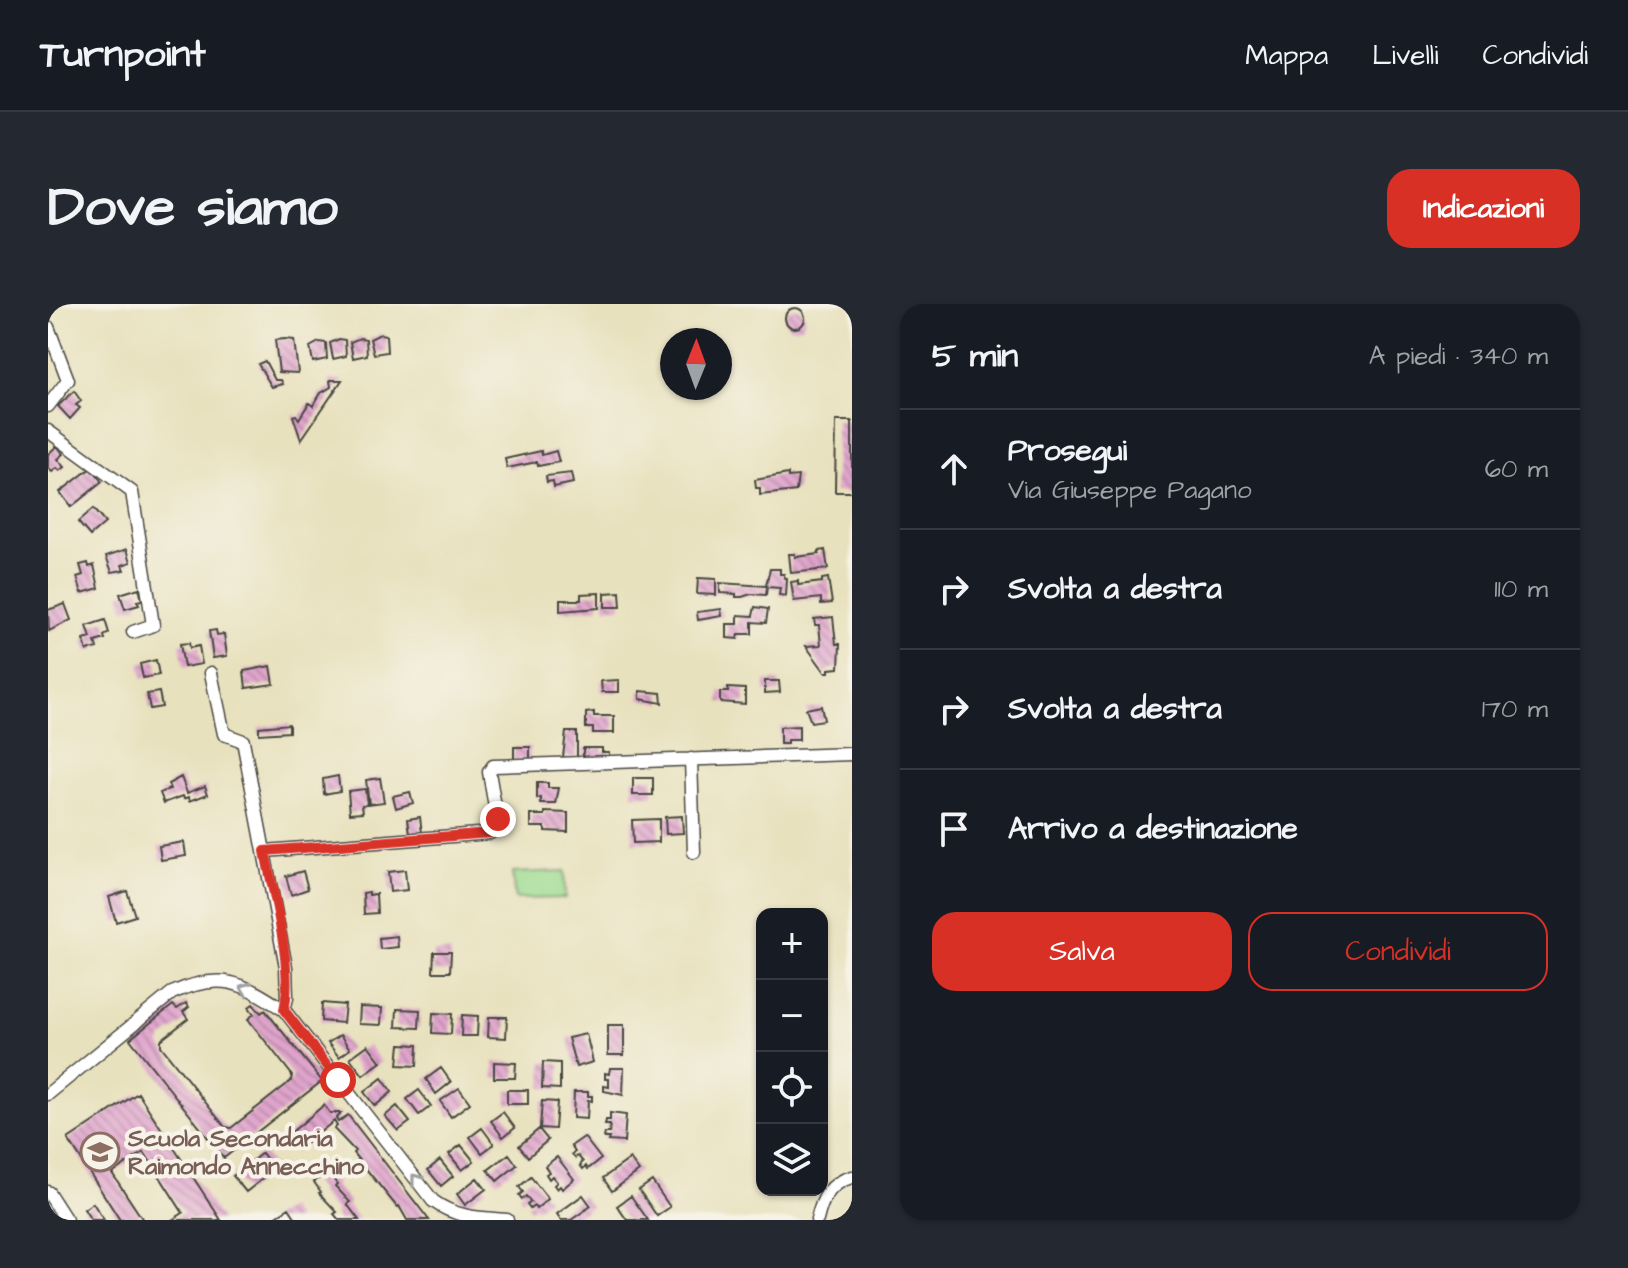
<!DOCTYPE html>
<html lang="it">
<head>
<meta charset="utf-8">
<style>
	body { margin:0; font-family:"Architects Daughter",sans-serif; background:#242831; color:#f1f3f6 }
	.controls { position:absolute; right:24px; bottom:24px; display:grid; overflow:hidden; border-radius:16px; box-shadow:0 2px 6px #0004 }
	.controls button { width:72px; height:72px; display:grid; place-items:center; padding:0; border:0; border-bottom:2px solid #363941; background:#171b24; color:#f1f3f6; font:40px sans-serif }
	.compass { position:absolute; left:612px; top:24px; width:72px; height:72px; border-radius:50%; background:#171b24; box-shadow:0 2px 6px #0004; rotate:1deg }
	.stop { position:absolute; width:24px; height:24px; margin:-18px; border:6px solid #d93025; border-radius:50%; background:#fff }
	.stop.end { background:#d93025; border-color:#fff; box-shadow:0 2px 8px #0008 }
	.list { margin:0; padding:0; list-style:none }
	h2 { display:flex; justify-content:space-between; align-items:center; height:104px; margin:0; padding:0 32px; font-size:34px }
	h2 small { font-size:26px; font-weight:400; color:#9ea1a6 }
	.list li { display:grid; grid-template-columns:52px 1fr auto; gap:24px; align-items:center; box-sizing:border-box; height:120px; padding:0 32px; border-top:2px solid #363941 }
	.list b { display:block; font-size:30px; white-space:nowrap }
	.list p { margin:0; font-size:26px; white-space:nowrap; color:#9ea1a6 }
	.list em { font-size:26px; font-style:normal; color:#9ea1a6 }
	.actions { display:flex; gap:16px; padding:24px 32px }
	.actions a { flex:1; padding:18px 0; border:2px solid #d93025; border-radius:24px; text-align:center; font-size:28px; color:#d93025 }
	.actions .main { background:#d93025; color:#fff }
	.icon { flex:none; width:44px; height:44px; fill:none; stroke:currentColor; stroke-width:2; stroke-linecap:round; stroke-linejoin:round }
	.map { position:relative; flex:none; width:804px; height:916px; overflow:hidden; border-radius:24px }
	header { display:flex; align-items:center; gap:48px; box-sizing:border-box; height:112px; padding:0 40px; background:#171b24; border-bottom:2px solid #363941 }
	header strong { font-size:38px }
	nav { display:flex; gap:44px; margin-inline-start:auto; font-size:28px }
	.intro { display:flex; align-items:center; justify-content:space-between; box-sizing:border-box; height:192px; padding:0 48px }
	h1 { margin:0; font-size:56px }
	.button { padding:20px 36px; border-radius:24px; background:#d93025; color:#fff; font-size:28px; font-weight:700 }
	main { display:flex; gap:48px; padding:0 48px }
	aside { flex:1; background:#171b24; border-radius:24px; box-shadow:0 2px 6px #0004 }
	.map>svg:first-child { display:block }
	.pitch { fill:#9edc91; stroke:#64845e; stroke-width:2 }
	.building { fill:url(#building-back-hatch) }
	.lines { fill:none; stroke-linecap:round; stroke-linejoin:round }
	.minor-casing { stroke:#474641; stroke-width:15 }
	.minor { stroke:#fff; stroke-width:12 }
	.oneway { stroke:#a0a0a0 }
	.route { stroke:#d93025; stroke-width:10 }
	.labels { text-anchor:middle; stroke-width:8; stroke-linejoin:round; paint-order:stroke }
	.education-label { font-size:24px; font-weight:bold; fill:#785e54; stroke:#f7f3e8; text-anchor:start }
</style>
</head>
<body>
<header>
<strong>Turnpoint</strong>
<nav><a>Mappa</a><a>Livelli</a><a>Condividi</a></nav>
</header>
<div class="intro"><h1>Dove siamo</h1><a class="button">Indicazioni</a></div>
<main>
<div class="map">
<svg width="804" height="916" viewBox="0 0 804 916">
	<defs>
		<pattern id="building-back-hatch" width="6" height="6" patternUnits="userSpaceOnUse" patternTransform="scale(2)"><rect width="6" height="6" fill="#e0a4cc"/><path d="M-1 5l2 2M0 0l6 6M5-1l2 2" fill="none" stroke="#b686a6"/></pattern>
	</defs>
	<rect width="100%" height="100%" fill="#f7f3e8"/>
	<filter id="ink" filterUnits="userSpaceOnUse"><feTurbulence type="fractalNoise" baseFrequency=".0125" numOctaves="2"/><feDisplacementMap in="SourceGraphic" scale="16" xChannelSelector="R" yChannelSelector="G"/><feConvolveMatrix kernelMatrix="1 2 1 2 8 2 1 2 1" color-interpolation-filters="sRGB"/></filter>
	<filter id="wash" filterUnits="userSpaceOnUse"><feTurbulence type="fractalNoise" baseFrequency=".006" numOctaves="4" result="noise"/><feDisplacementMap in="SourceGraphic" scale="32" xChannelSelector="R" yChannelSelector="G"/><feGaussianBlur stdDeviation="1.8" result="paint"/><feColorMatrix in="noise" values="0 0 0 0 0 0 0 0 0 0 0 0 0 0 0 0 0 1.4 0 .05"/><feComposite in="paint" operator="in"/></filter>
	<g filter="url(#wash)">
		<rect width="100%" height="100%" fill="#e8e1bd"/>
		<path class="pitch" d="M516 567 517 594 467 595 464 569Z"/>
		<g id="blocks">
			<path class="building" d="M737 14a10 10 0 1 1 20 0a10 10 0 1 1-20 0Z
				M332 30 338 31 339 48 326 50 322 35Z
				M312 34 318 35 319 51 305 54 302 38Z
				M237 35 246 36 250 69 231 68 227 36Z
				M291 35 297 36 298 52 285 55 282 39Z
				M271 38 278 39 279 55 265 58 262 43Z
				M217 57 227 76H233L235 80 224 83 210 60Z
				M282 76H294L253 136 245 112 248 111 251 115 261 99 265 102 273 89 283 83Z
				M26 87 33 97 28 101 32 104 22 115 10 102Z
				M788 117H804V188H787Z
				M9 142 16 150 10 155 17 163 12 167 9 164 4 168 0 164V150Z
				M493 147 494 151 508 147 511 158 490 162 489 158 459 164 457 155Z
				M43 164 54 178 23 203 12 188Z
				M523 169 525 179 506 183 505 177 499 178 498 172Z
				M740 170V173L750 172 748 187 712 191V184H708L707 176Z
				M45 205 57 219 42 232 30 218Z
				M79 245 83 258 74 261 76 266 64 268 58 252Z
				M777 246 780 265 743 269 741 250H747V253L771 250V247Z
				M40 259 41 263 46 261 51 284 34 289 29 273 35 271 32 261Z
				M722 265H732V270H736V274L739 275 738 292 731 291 732 284 719 283 718 291 703 290 694 293H688V290L672 289V279L718 282Z
				M650 274 668 275V291L649 290Z
				M780 274 784 299 773 300V294L746 297 743 278 750 277V281L774 278V275Z
				M91 284 94 296 89 297 91 301 77 305 72 290Z
				M572 288 573 303H557V289Z
				M551 289V304L512 307V296H533V290Z
				M17 300 23 316 1 327 0 306Z
				M707 303 720 305 718 319 704 318V330H691L690 335 679 334V320H690V311L705 312Z
				M673 305 674 312 650 316 649 308Z
				M785 313 788 340H792L791 364 781 365V368H777L758 342 773 341 771 321H767L766 315Z
				M57 316 61 329 56 332 57 335 47 338 49 344 39 347 36 336 43 334 39 322Z
				M168 326 169 331 176 330 179 352 165 354 161 327Z
				M141 339 142 344 151 342 154 360 136 363 132 340Z
				M108 356 111 371 95 374 92 360Z
				M223 362 226 380 198 384 196 367Z
				M571 376V388H554L553 377Z
				M717 377H731L732 388 717 389Z
				M680 384 697 385V400L672 398V388H680Z
				M592 387 613 389 614 399 592 395Z
				M111 388 114 403 102 405 99 390Z
				M773 402 776 416 763 418 758 405Z
				M546 408V412H566V429H545V424H538V409Z
				M241 420V428L211 430V423Z
				M751 422V436H739V440H732V423Z
				M518 428H529V453H515Z
				M466 443H482V456H466Z
				M535 444H554V448H561V453L535 454Z
				M290 472 292 487 276 490 275 475Z
				M133 473 139 489 157 482 160 490 142 497 141 493 136 495 135 492 116 499 112 489 122 485 120 480Z
				M332 474 336 498 321 500 318 476Z
				M585 474H605V491H585Z
				M489 479H500V484H511L508 500H493V494L489 495Z
				M317 485 319 500 314 501 315 508 302 509 300 487Z
				M362 488 365 499 348 504 345 492Z
				M497 508 520 509V528L497 527V523H483V511H497Z
				M634 512 635 529 618 530 617 513Z
				M372 513 374 529 362 530 360 515Z
				M611 515V538L585 539 584 516Z
				M136 538 138 552 113 556 111 542Z
				M357 566 359 586 342 588 340 568Z
				M255 567 260 585 243 591 238 572Z
				M79 587 87 612 68 618 61 593Z
				M321 588V591L328 590 329 609 316 610 315 589Z
				M349 632 350 643 332 645 331 634Z
				M386 648H403L402 668H385Z
				M138 699 141 703 135 708 140 715 113 736V742L177 823 183 824 243 777 244 771 200 715 206 710 201 703 205 700 213 709 217 706 274 777 176 854 82 735 125 701 129 705Z
				M274 699 297 701 295 719 273 717Z
				M312 703 334 704 333 721 311 720Z
				M349 705 372 706 371 724 348 723Z
				M385 709 404 710 403 730 384 729Z
				M414 711 430 712 429 732H413Z
				M441 713H459L458 734 440 733Z
				M560 721H576V751H560Z
				M538 730 545 758 528 763 520 734Z
				M292 731 302 745 291 753 280 739Z
				M352 740 370 741 369 762 350 761Z
				M320 741 333 758 315 771 302 754Z
				M446 758 468 759 467 774H446Z
				M495 758 512 759V785L494 784Z
				M393 764 403 778 388 790 378 775Z
				M562 764H576L575 791 556 787V782L561 783V775H557V769L561 770Z
				M334 774 344 788 327 802 316 788Z
				M411 784 422 799 403 813 392 797Z
				M371 786 383 802 371 811 359 795Z
				M459 786H480V800H459Z
				M526 788H540V792H544V797L540 796 539 815 525 814Z
				M90 789 173 916H124L135 909 96 848 64 869 95 916H72L20 835Z
				M494 797 509 798 507 825 492 824Z
				M276 801 282 809H293L288 815 290 818 300 811 381 916H359L351 902 349 903 305 849 307 847 286 825 289 822 286 817 250 846 239 832Z
				M349 802 362 818 350 827 337 812Z
				M455 808 467 824 455 833 443 817Z
				M562 809 578 811 576 838 560 837 561 834H556L557 829H561L562 821H557L558 816H562Z
				M434 824 446 840 434 849 422 833Z
				M491 825 500 836 480 853 471 842Z
				M536 833 553 855 540 865 538 862 535 865 532 861 535 858 530 852 527 854 524 850 527 848 523 842Z
				M413 841 426 857 414 866 401 850Z
				M214 849 227 865 198 888 185 872Z
				M461 850 469 861 449 877 440 866Z
				M509 853 526 875 514 885 512 882 509 885 506 881 509 878 504 872 501 875 498 870 501 868 497 862Z
				M582 855 591 867 564 887 555 874Z
				M392 856 405 872 393 882 380 866Z
				M280 868 289 880 287 882 302 898 299 900 311 916H291L286 910 289 908 271 889 273 888 266 878Z
				M483 873 500 895 488 905 486 902 482 905 479 901 483 898 478 892 474 895 471 891 475 888 471 883Z
				M429 874 438 885 417 901 409 890Z
				M604 877 622 903 609 912 591 886Z
				M535 891 543 902 523 916H513L509 910Z
				M583 892 600 916H579L569 902Z
				M45 899 50 907 56 916H43L36 905Z
				M241 904 249 916H225L227 913Z"/>
		</g>
	</g>
	<g filter="url(#ink)">
		<use href="#blocks" fill-opacity="0" stroke="#474641" stroke-width="2"/>
		<g class="lines">
			<g class="minor-casing">
				<path id="minor" d="M0 23 20 76 0 102
					M0 127 84 188 105 321 85 328
					M163 369 176 430 195 437 238 663 239 694 236 706
					M643 455 646 548
					M217 547 442 529 450 521 441 468 445 462 804 450
					M0 790 124 689C173 667 194 678 236 706L385 897C408 914 432 914 459 916
					M0 888 18 916
					M769 916C774 894 782 879 804 873"/>
			</g>
			<use href="#minor" class="minor"/>
		</g>
		<defs><path id="oneway-chevron" d="M-2-3.5L2.5 0L-2 3.5" fill="none" stroke-width="1.6" stroke-linecap="round" stroke-linejoin="round" transform="scale(2)"/></defs>
		<g class="oneway">
			<use href="#oneway-chevron" transform="translate(197 684) rotate(-159)"/>
			<use href="#oneway-chevron" transform="translate(368 875) rotate(-128)"/>
		</g>
	</g>
	<g class="lines" filter="url(#ink)">
		<path class="route" d="M290 776 236 706C246 664 225 590 217 547L442 529 447 526 450 515"/>
	</g>
	<defs>
		<g id="school-ring" transform="scale(2)"><circle r="9.5" fill="#f7f3e8" stroke="#8d6e63" stroke-width="1.5"/><path d="M0-5L7-2L0 1L-7-2ZM-4 1L0 2.5L4 1V4Q0 6-4 4Z" fill="#8d6e63"/></g>
	</defs>
	<g fill-rule="evenodd">
		<use href="#school-ring" x="52" y="848"/>
	</g>
	<g class="labels">
		<g class="education-label">
			<text x="80" y="842">Scuola Secondaria<tspan x="80" dy="28">Raimondo Annecchino</tspan></text>
		</g>
	</g>
</svg>
<div class="controls">
<button>+</button>
<button>−</button>
<button><svg class="icon" aria-label="locate" viewBox="0 0 24 24"><circle cx="12" cy="12" r="6"/><path d="M12 2v4M12 18v4M2 12h4M18 12h4"/></svg></button>
<button><svg class="icon" aria-label="layers" viewBox="0 0 24 24"><path d="M12 4l9 5-9 5-9-5zM3 14l9 5 9-5"/></svg></button>
</div>
<svg class="compass" viewBox="-18 -18 36 36"><path d="M0-13l5 13h-10z" fill="#e53935"/><path d="M0 13l5-13h-10z" fill="#9ea1a6"/></svg>
<div class="stop" style="left:290px;top:776px"></div>
<div class="stop end" style="left:450px;top:515px"></div>
</div>
<aside>
<h2>5 min<small>A piedi · 340 m</small></h2>
<ul class="list">
<li><svg class="icon" aria-label="ahead" viewBox="0 0 24 24"><path d="M12 20V5M6 11l6-6 6 6"/></svg><div><b>Prosegui</b><p>Via Giuseppe Pagano</p></div><em>60 m</em></li>
<li><svg class="icon" aria-label="right" viewBox="0 0 24 24"><path d="M7 20v-9h11M14 6l5 5-5 5"/></svg><div><b>Svolta a destra</b></div><em>110 m</em></li>
<li><svg class="icon" aria-label="right" viewBox="0 0 24 24"><path d="M7 20v-9h11M14 6l5 5-5 5"/></svg><div><b>Svolta a destra</b></div><em>170 m</em></li>
<li><svg class="icon" aria-label="arrive" viewBox="0 0 24 24"><path d="M6 21V4h12l-3 4 3 4H6"/></svg><div><b>Arrivo a destinazione</b></div></li>
</ul>
<div class="actions"><a class="main">Salva</a><a>Condividi</a></div>
</aside>
</main>
</body>
</html>
